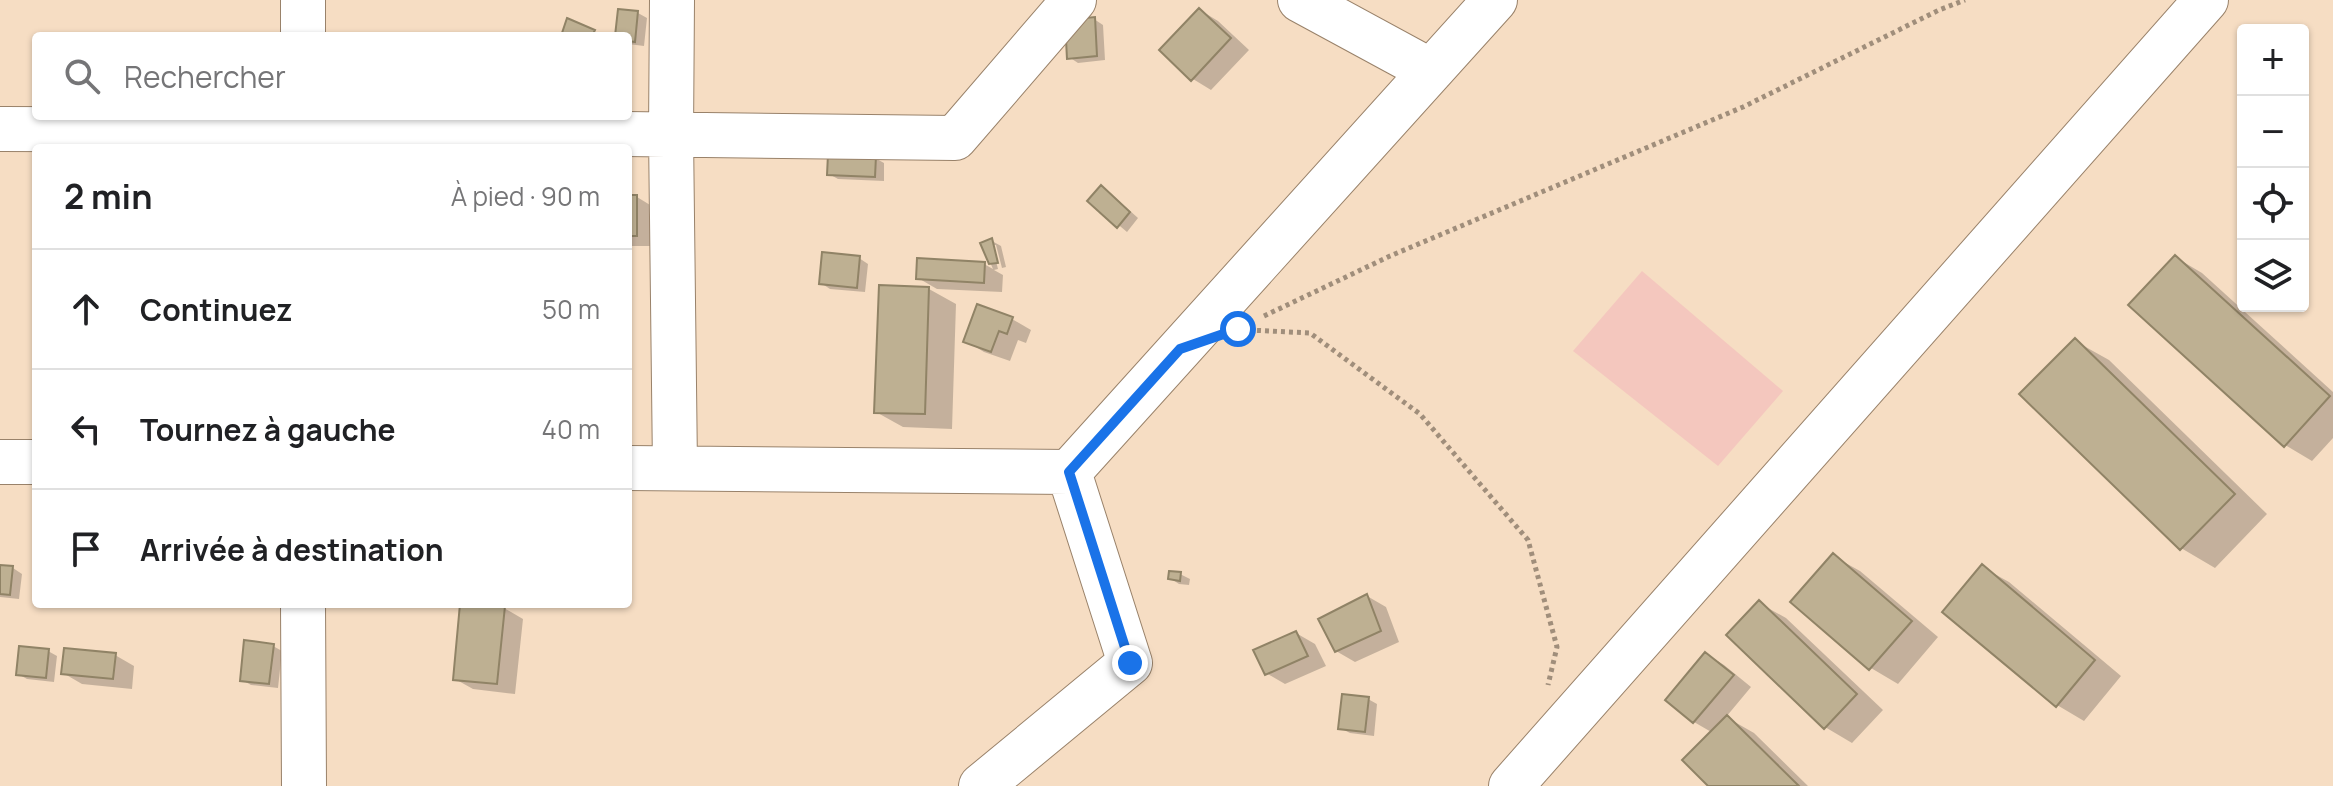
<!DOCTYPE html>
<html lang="fr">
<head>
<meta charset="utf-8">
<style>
	body { margin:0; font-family:Manrope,sans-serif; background:#f6f6f6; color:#202124 }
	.controls { position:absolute; right:24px; top:24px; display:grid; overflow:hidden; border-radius:8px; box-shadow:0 2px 6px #0004 }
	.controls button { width:72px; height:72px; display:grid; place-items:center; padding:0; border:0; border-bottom:2px solid #e0e0e0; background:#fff; color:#202124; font:40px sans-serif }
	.stop { position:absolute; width:24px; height:24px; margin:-18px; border:6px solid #1a73e8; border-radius:50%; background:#fff }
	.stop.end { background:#1a73e8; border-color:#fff; box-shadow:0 2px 8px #0008 }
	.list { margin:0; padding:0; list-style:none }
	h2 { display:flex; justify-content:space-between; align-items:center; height:104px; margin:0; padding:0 32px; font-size:34px }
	h2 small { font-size:26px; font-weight:400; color:#757577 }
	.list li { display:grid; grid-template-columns:52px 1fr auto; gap:24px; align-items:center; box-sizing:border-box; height:120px; padding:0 32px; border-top:2px solid #e0e0e0 }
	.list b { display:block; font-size:30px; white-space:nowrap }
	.list em { font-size:26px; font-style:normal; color:#757577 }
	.icon { flex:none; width:44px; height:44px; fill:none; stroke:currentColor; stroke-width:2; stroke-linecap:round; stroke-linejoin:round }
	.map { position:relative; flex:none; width:2333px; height:786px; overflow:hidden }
	.search { position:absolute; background:#fff; box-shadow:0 2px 6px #0004; left:32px; top:32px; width:600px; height:88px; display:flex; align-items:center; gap:20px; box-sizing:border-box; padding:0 28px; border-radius:8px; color:#757577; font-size:30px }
	.panel { position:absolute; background:#fff; box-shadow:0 2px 6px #0004; left:32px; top:144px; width:600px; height:464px; border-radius:8px }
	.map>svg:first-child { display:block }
	.green { fill:#f4c7be }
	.shadow { fill:#0003 }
	.building { fill:#beb092; stroke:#908366; stroke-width:2 }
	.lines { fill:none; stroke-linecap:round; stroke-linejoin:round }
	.minor-casing { stroke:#99826a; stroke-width:46 }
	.path { stroke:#a08e7b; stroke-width:5; stroke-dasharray:4 4; stroke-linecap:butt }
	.minor { stroke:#fff; stroke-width:44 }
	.route { stroke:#1a73e8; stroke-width:10 }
</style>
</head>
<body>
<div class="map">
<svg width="2333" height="786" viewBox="0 0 2333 786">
	<rect width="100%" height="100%" fill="#f6ddc3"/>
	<path class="green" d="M1642 271 1783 391 1718 466 1573 351Z"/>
	<path class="shadow" d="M1200 10 1218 21 1249 50 1211 90 1193 79Z
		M638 13 647 18 644 46 628 44V36H617Z
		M1094 19 1103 25 1105 60 1078 63 1069 57Z
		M875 158 884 163V181L838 179 829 174Z
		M1101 188 1110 193 1138 218 1127 232 1090 201Z
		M628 197H637L655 208 656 246H628Z
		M992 241 1001 246 1006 267 1002 268 996 245H992L998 269 994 270 1003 275 1002 292 937 289 918 278 984 264 993 269 982 244Z
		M2175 257 2202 273 2333 392V438L2312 461 2285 445Z
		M859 258 868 264 865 292 830 289 821 283Z
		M929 289 956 304 952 429 903 427 876 412Z
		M978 307 1012 319 1031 330 1026 343 1018 340 1010 361 984 352 966 341Z
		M2075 341 2109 360 2267 514 2215 568 2181 548Z
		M1833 556 1860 571 1938 637 1898 684 1871 668Z
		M0 567 13 568 22 574 19 599 0 597Z
		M1982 567 2009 582 2121 676 2084 721 2057 705Z
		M1180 574 1190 579 1189 585 1179 584 1170 578Z
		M1367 596 1386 607 1399 642 1355 662 1336 651Z
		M1759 603 1786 618 1883 710 1852 743 1825 727Z
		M462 604 504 608 523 619 515 694 473 689 455 679Z
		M1296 633 1315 644 1326 666 1285 684 1266 673Z
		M273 646 282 651 278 688 251 685 242 680Z
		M48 651 57 656 54 682 27 679 18 674Z
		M1706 654 1724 665 1751 687 1726 717 1754 733 1808 786H1711L1713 733 1694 722Z
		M115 655 134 666 132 689 82 684 63 673Z
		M1368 699 1377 704 1374 736 1350 733 1340 728Z"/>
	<path class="building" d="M1199 8 1231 38 1191 81 1159 50Z
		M618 9 638 11 635 42 628 41V36H615Z
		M1095 17 1097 56 1067 59 1065 20Z
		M567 18 595 30 592 36H561Z
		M828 154 876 156 875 177 827 175Z
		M1101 185 1130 212 1117 228 1087 201Z
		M628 195H637V236H628Z
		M992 238 998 263 989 264 980 243Z
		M822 252 860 256 857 288 819 284Z
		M2175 255 2330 396 2284 447 2128 305Z
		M917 258 985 262 984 283 916 279Z
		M879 285 929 287 925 414 874 413Z
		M977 304 1013 317 1007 334 999 331 991 352 963 342Z
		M2075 338 2235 494 2180 550 2019 394Z
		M1833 553 1912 621 1869 670 1790 602Z
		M1982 564 2095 660 2056 707 1942 612Z
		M0 565 13 566 10 595 0 594Z
		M1169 571 1181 572 1180 581 1168 579Z
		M1367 594 1381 631 1335 652 1318 619Z
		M1759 600 1857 694 1824 729 1726 635Z
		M460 604 505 606 497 684 453 680Z
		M1296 631 1308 656 1265 675 1253 650Z
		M244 640 274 644 269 684 240 681Z
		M19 646 49 649 46 678 16 675Z
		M64 648 116 653 113 679 61 674Z
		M1705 652 1734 675 1693 723 1665 700Z
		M1342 694 1369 697 1365 732 1338 729Z
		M1727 715 1799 786H1708L1682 760Z"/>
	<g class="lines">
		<g class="minor-casing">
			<path id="minor" d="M672 0 671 134 675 468
				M1300 0 1431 71
				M303 36V0
				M0 129 302 130 955 138 1074 0
				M0 462H36
				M628 468 1069 472
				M303 604 304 786
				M981 786 1130 663 1069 472 1495 0
				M1511 786 2206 0"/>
		</g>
		<path class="path" d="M1264 316 1390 256 1743 107 1939 10 1965 0
			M1249 330 1310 333 1420 414 1528 540 1557 647 1548 685"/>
		<use href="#minor" class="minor"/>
	</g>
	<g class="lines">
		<path class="route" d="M1130 663 1069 472 1180 349 1238 329"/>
	</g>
</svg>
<div class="controls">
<button>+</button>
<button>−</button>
<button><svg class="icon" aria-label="locate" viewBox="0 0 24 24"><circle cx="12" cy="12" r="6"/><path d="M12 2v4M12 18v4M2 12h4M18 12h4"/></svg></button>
<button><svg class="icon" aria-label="layers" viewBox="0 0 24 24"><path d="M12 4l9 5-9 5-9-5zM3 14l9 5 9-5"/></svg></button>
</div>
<div class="stop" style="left:1238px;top:329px"></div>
<div class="stop end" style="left:1130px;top:663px"></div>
<div class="search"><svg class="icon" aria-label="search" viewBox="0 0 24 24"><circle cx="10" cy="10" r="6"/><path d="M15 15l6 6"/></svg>Rechercher</div>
<section class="panel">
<h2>2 min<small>À pied · 90 m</small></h2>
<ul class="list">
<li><svg class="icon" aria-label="ahead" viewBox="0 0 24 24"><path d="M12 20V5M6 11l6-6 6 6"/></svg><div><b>Continuez</b></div><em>50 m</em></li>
<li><svg class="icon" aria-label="left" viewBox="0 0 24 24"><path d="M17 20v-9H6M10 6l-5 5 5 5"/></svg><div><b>Tournez à gauche</b></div><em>40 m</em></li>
<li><svg class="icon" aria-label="arrive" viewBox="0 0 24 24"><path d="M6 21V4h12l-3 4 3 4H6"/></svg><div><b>Arrivée à destination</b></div></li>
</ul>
</section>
</div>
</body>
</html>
